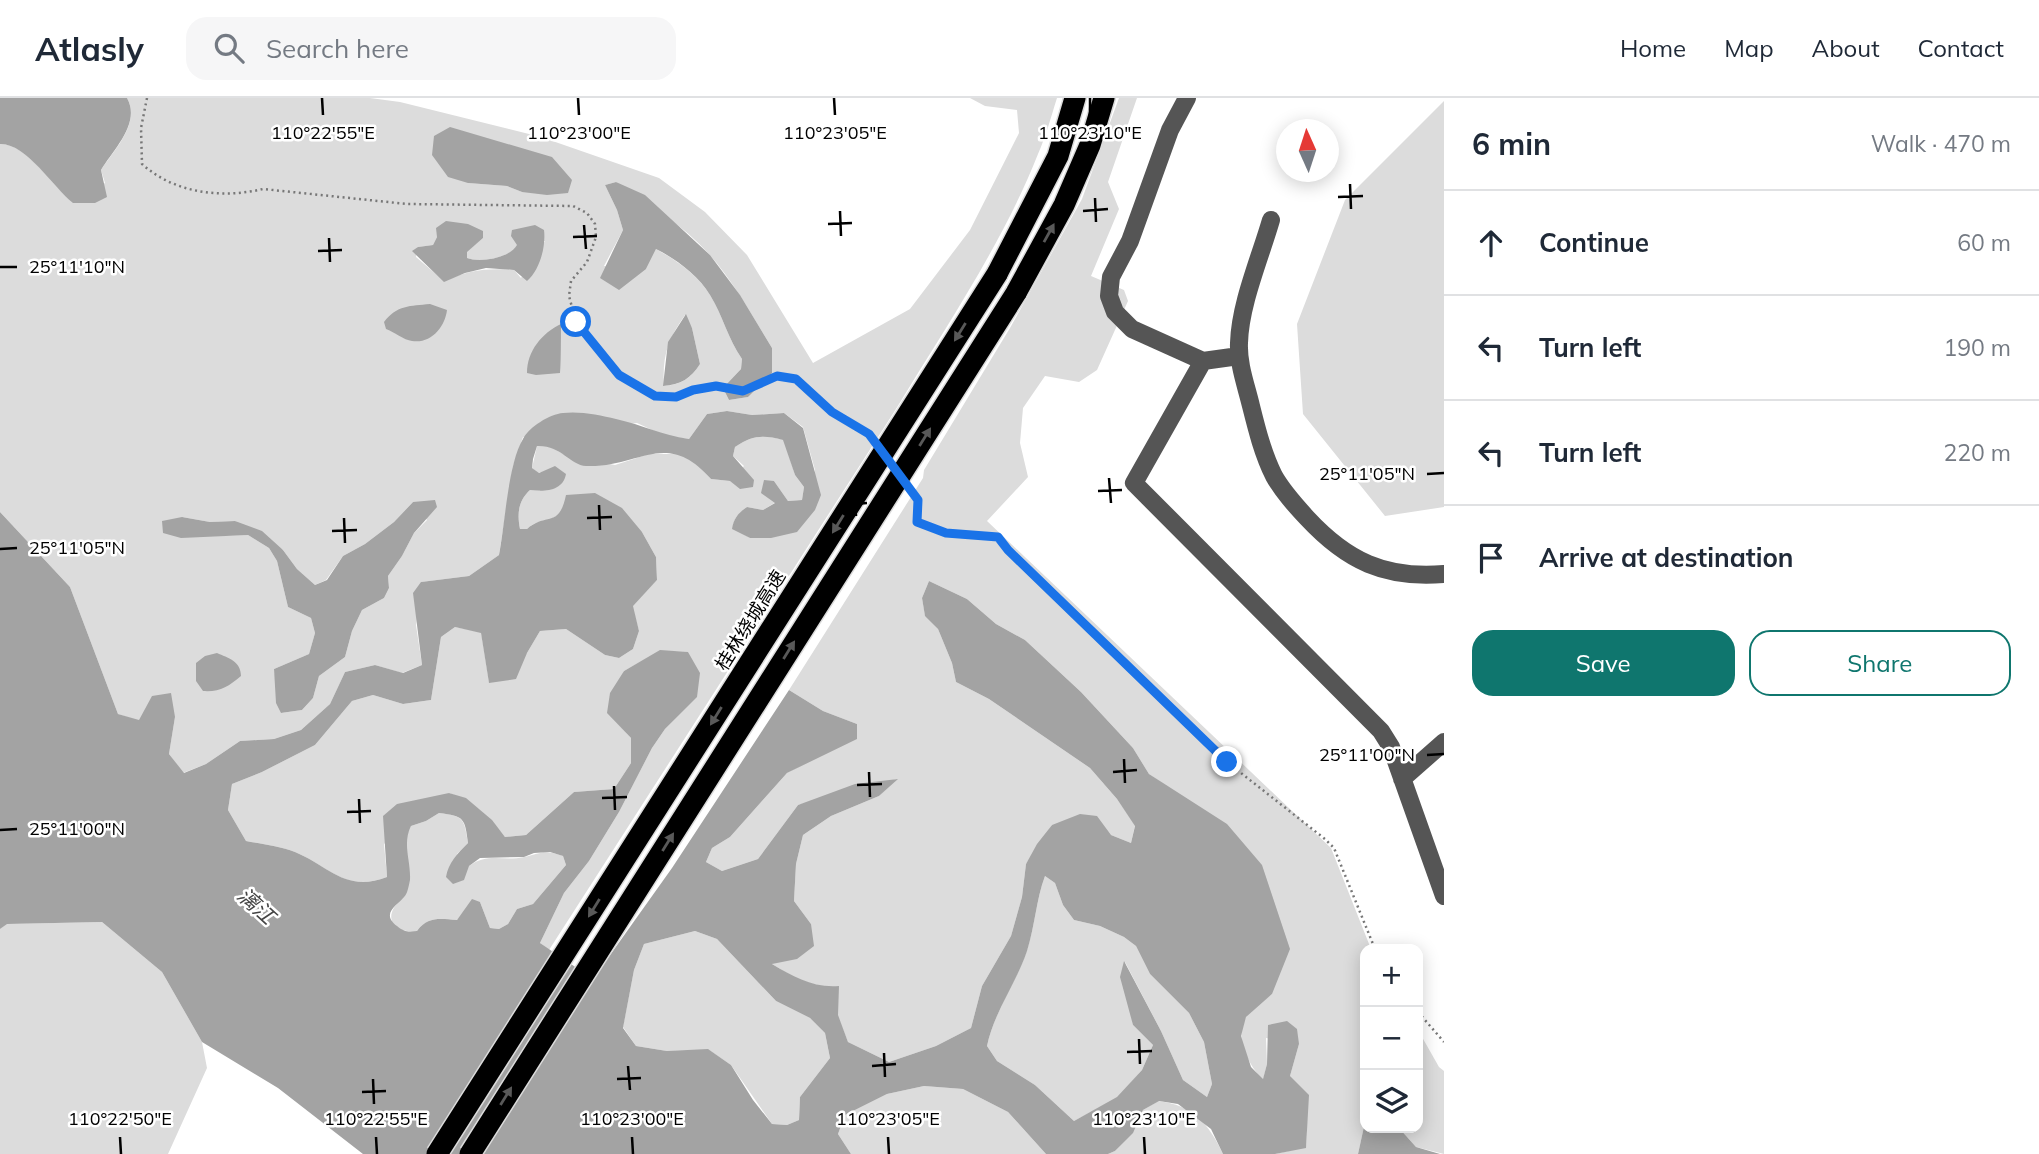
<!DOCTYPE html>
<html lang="en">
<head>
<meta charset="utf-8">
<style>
	body { margin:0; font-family:Mulish,"Noto Sans SC",sans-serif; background:#f6f6f7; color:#1f2937 }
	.controls { position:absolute; right:21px; bottom:21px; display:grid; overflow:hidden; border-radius:14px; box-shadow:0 4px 18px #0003 }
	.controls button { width:63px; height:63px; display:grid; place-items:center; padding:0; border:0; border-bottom:2px solid #e0e1e3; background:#fff; color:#1f2937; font:35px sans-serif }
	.compass { position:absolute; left:1276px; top:21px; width:63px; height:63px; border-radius:50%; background:#fff; box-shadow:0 4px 18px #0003; rotate:357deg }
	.stop { position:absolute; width:21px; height:21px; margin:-16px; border:5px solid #1a73e8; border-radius:50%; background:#fff }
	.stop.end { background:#1a73e8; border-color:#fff; box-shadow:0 2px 7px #0008 }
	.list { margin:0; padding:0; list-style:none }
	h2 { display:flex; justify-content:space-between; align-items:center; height:91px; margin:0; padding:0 28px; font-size:30px }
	h2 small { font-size:23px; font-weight:400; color:#747a83 }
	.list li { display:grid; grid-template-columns:46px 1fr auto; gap:21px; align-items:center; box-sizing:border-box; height:105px; padding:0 28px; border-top:2px solid #e0e1e3 }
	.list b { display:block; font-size:26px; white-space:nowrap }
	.list em { font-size:23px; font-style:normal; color:#747a83 }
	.actions { display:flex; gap:14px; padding:21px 28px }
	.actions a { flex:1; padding:16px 0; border:2px solid #0f766e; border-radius:21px; text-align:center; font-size:24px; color:#0f766e }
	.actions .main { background:#0f766e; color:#fff }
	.icon { flex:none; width:38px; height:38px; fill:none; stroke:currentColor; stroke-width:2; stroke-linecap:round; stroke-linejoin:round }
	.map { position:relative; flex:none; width:1444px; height:1056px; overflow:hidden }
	header { display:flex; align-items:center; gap:42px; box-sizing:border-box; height:98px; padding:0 35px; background:#fff; border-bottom:2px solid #e0e1e3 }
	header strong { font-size:33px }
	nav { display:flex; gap:38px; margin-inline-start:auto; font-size:24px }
	.search { width:490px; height:63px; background:#f6f6f7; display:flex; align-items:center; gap:18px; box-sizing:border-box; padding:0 24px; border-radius:21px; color:#747a83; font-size:26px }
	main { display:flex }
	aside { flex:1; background:#fff }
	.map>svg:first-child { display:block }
	.green { fill:#dcdcdc; fill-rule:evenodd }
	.water { fill:#a3a3a3; fill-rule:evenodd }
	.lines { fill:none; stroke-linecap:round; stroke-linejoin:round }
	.highway-casing { stroke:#dbdbdb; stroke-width:24 }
	.path { stroke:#777; stroke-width:2.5; stroke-dasharray:2 3.5; stroke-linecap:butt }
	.minor { stroke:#555; stroke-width:18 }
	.highway { stroke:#000; stroke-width:21 }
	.highway-bridge-casing { stroke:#dbdbdb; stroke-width:24; stroke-linecap:butt }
	.highway-bridge { stroke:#000; stroke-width:21 }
	.oneway { fill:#595959 }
	.route { stroke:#1a73e8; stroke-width:9 }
	.ticks { fill:none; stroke:#000; stroke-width:2.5 }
	.labels { text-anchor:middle; stroke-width:5; stroke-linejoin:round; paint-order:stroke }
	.street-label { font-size:19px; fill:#000; stroke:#fff }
	.water-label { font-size:21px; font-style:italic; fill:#444; stroke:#fff }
	.ticks-label { font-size:18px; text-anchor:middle; fill:#000; stroke:#fff; stroke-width:5; stroke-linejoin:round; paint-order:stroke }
</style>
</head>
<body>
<header>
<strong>Atlasly</strong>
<div class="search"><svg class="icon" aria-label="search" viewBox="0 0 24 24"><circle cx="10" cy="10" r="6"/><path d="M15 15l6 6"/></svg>Search here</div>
<nav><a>Home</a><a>Map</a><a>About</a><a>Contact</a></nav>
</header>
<main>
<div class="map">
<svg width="1444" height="1056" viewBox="0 0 1444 1056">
	<rect width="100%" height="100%" fill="#fff"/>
	<path class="green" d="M127 0H370L400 4 541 39 659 80 705 114 747 157 813 265 910 211 970 132 1019 35 1017 12 985 8 970 0H1057C1051 19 1046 38 1038 56 1003 145 945 230 896 311L549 852 540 845 564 795 589 763 619 714 652 650 665 631 697 598 688 554 660 553 624 573 608 615 631 640V665L614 691 574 694 526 737 505 739C489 719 473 703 449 695L384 746 387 779C344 795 329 768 295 754 280 748 261 746 246 743L228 712 232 686 262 674 315 647 352 603 373 597 403 606 431 602 441 539 455 529 481 534 489 584 527 555 540 533 566 531 605 557 619 560 633 551 639 533 632 508 657 482 656 459 642 434 563 413C548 427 540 419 527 431H520C517 416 518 403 530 392L540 393 546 373 538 375 532 370 537 348H549L565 357 615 367 649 356H681L697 366 711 381 730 383 744 368 733 358 735 349C753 337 763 337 784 342L795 377 804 389 802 402 788 403 774 383 776 404 763 412 747 409C738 415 734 420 733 430L750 440 797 433 815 372 803 329 784 315 752 317 727 313 707 316 689 341 665 338 637 325 523 339 513 368 499 457 469 478 421 484 416 527 422 567 402 575 375 567 345 574 330 606 301 632 274 641 240 643 206 666 183 675 169 656 175 619 139 623 118 616 70 489 0 414V46C26 45 53 88 73 104L105 85 101 72C114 52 141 25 127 0ZM572 82 522 94 507 88 468 85ZM616 84C648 106 683 127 709 156 734 184 753 219 772 250L748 299 729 302 723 290 741 271 742 261C728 241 723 218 710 197 698 177 676 162 656 151L646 171 604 168 623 132 617 112 605 87ZM437 139 483 140 466 154 467 160C480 165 510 160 518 147L515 142 545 143 521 180 514 172C486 170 470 172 444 183L416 159 418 149 433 147ZM685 217 692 230 700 266C691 280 681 287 664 288 662 258 668 241 685 217ZM413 404 427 422 414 435 402 458 388 478 389 490 384 500 362 512 352 533 345 559 319 578 313 600 302 612 281 615 274 571 309 556 315 535 311 520 288 509 277 463 269 450 248 437 216 438 182 419 210 424 235 423 283 452 297 471 315 487 326 482 343 458 365 446 394 424Z
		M1119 0H1137L1108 84 1119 111 1091 178 1124 192 1128 203 1097 272 1079 284 1045 278 1023 310 1020 345 1028 379 987 423 1331 750 1371 851H1365V1024L1358 1056H1275L1306 1049 1307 1030 1290 978 1299 946 1266 940 1267 966 1263 982C1249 967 1233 939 1246 919 1252 910 1265 902 1272 896L1175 694 1149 676 1133 650 1081 594 1025 542 996 526 967 501 929 483 922 500 925 517 938 531 952 565 956 584 989 601 1090 670 1117 701 1135 727 1131 745 1111 737 1052 727 1026 766 1022 799 1011 838 982 888 971 930 936 948 889 964 848 944 826 889 800 883 772 866 811 826 794 803 796 766 803 737 831 718 879 698 897 681 798 707 758 761 722 773 706 764 712 750 730 739 787 675 819 658 857 626 823 613 789 592 923 380 924 372 1010 230 1082 101Z
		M1444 3V409L1385 418 1303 316 1297 226 1345 102Z
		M439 715C464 718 464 720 468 745L457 756 469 768C489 754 503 764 524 759 542 755 543 751 563 758L566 767 533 806 517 811 508 826 499 831 490 830 480 804 468 809 457 822C440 821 428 818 417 833 389 836 382 815 405 798L406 738 411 728 426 723Z
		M1045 778 1055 785 1063 807 1074 822 1100 828 1124 839 1136 848 1150 876 1189 915 1204 944 1212 986 1207 999 1183 982 1161 933 1125 864 1133 927 1153 947 1142 972 1117 1000 1074 1023 1035 987 997 963 987 948C994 914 1016 885 1027 852 1035 828 1036 802 1045 778Z
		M102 824 162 874 202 944 207 970 168 1056H0V831L6 826Z
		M695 833 717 841 776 903 810 920 825 935 830 960 800 999 799 1022 787 1027 772 1026 731 967 709 952 667 953 636 948 623 929 634 872 644 846Z
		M1418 932 1439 969 1444 973V1056L1416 1049 1399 1030H1418Z
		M924 988 963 991 1008 1014 1046 1056H851L838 1036 845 1017 887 996Z
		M1158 1003C1193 1007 1209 1026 1223 1056H1108L1115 1053 1132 1035 1143 1012Z"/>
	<path class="water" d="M0 0H127C141 25 114 51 101 72L107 99 95 105H73C53 89 26 45 0 46Z
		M450 29 552 59 572 82 568 95 547 97 522 94 507 88 468 85 448 79 432 57 434 38Z
		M616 84 645 97 710 157 740 197 772 250V275L748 299 729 302 723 290 741 271 742 261C728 241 723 218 710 197 698 177 676 161 656 151L646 171 619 192 600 180 623 132 617 112 605 87Z
		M446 123 468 126 483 133V140L467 154V160C480 165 510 160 517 147L511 138 512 132 535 127 544 132C546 148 540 172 527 183L514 172 486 170 465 175 444 184 412 153 418 149 433 147 437 139 436 130Z
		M430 206 447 212C445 229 431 246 412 243 404 242 394 234 386 231L384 224C397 207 410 208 430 206Z
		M686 216 692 230 700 266C691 280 681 287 663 288L668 244Z
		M561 226C561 232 561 270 560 275L536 277 527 275C527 253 542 235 561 226Z
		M727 313 752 317 784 315 803 330 821 397 815 412 797 434 771 440H750L732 431C734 420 738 415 747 409L763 412 775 405 761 395 764 382 774 383 788 403 802 402 804 389 795 377 783 342C763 337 753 337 735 349L733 358 754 382 753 389 740 391 730 383 711 381C666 330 640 370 586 368 570 367 561 347 537 348L533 361 532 370 539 375 555 368 566 376C563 393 545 394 530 392 518 403 517 416 520 431H527C546 414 559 431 566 397L595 395 622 410 642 434 656 459 657 482 633 508 639 533 633 551 619 560 605 557 566 531 540 533 527 555 516 581 489 585 481 535 455 529 441 539 431 602 403 606 373 597 352 603 315 647 262 674 232 686 228 712 246 743C261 746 280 748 295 754 329 768 345 795 387 779L383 718 397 706 449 695 466 700 492 722 505 739 526 737 574 694 614 691 631 665V640L607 615 610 595 624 573 660 552 688 554 700 575 697 599 665 631 652 650 619 714 589 763 564 795 540 845 593 881 672 770 789 592 823 613 857 626V641L787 675 730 739 712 750 706 764 722 773 758 761 798 707 855 686 898 681 879 698 831 718 803 737 796 766 794 803 811 826 814 848 797 861 772 866C794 879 813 890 839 888L838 917 848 944 889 964 936 948 971 930 982 888 1011 838 1022 799 1026 766 1037 746 1052 727 1080 716 1097 718 1111 737 1131 745 1135 728 1117 701 1090 670 989 601 956 584 952 565 938 531 925 518 922 500 929 483 967 501 996 526 1025 542 1081 594 1133 650 1149 676 1227 726 1262 767 1290 851 1272 896 1246 919 1241 938 1251 969 1263 981 1267 966 1268 927 1287 923 1297 931 1299 946 1290 978 1309 997 1306 1050 1275 1056H1223L1211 1031 1178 1006 1159 1003 1143 1012 1133 1035 1115 1053 1108 1056H1046L1008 1014 963 991 924 988 887 996 845 1017 838 1036 851 1056H363L278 990 202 944 162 874 102 824 7 826 0 831V414L70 489 118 616 139 622 152 598 171 595 175 619 169 656 184 675 206 666 240 643 274 641 301 632 330 606 345 574 375 567 403 575 422 567 413 495 421 484 469 478 499 457C505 427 508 365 523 341 529 329 550 316 563 315 580 313 600 317 616 321 643 327 661 337 689 341L707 316ZM439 715C464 718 465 720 468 745 458 755 448 765 446 779L453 786 464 782 469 768 480 760 524 759 534 755 550 754 563 758 566 767 533 806 517 811 508 826 499 831 490 830 480 804 472 801 457 822C440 821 428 818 417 833 408 834 404 834 397 828 380 815 398 807 405 798 408 794 409 786 410 782 411 762 402 746 411 728L426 723ZM1045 778 1055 785 1063 807 1074 822 1100 828 1124 839 1136 848 1150 876 1189 915 1204 944 1212 986 1207 999 1183 982 1161 933 1124 863 1120 879 1133 927 1153 947 1142 972 1117 999 1074 1023 1035 987 997 963 987 948C994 914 1016 886 1027 853 1035 828 1036 802 1045 778ZM695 833 717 841 776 903 810 920 825 935 830 960 800 999 799 1022 787 1027 772 1026 753 1002 731 967 708 951 667 953 636 948 623 930 634 872 644 846Z
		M435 402 437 409 414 435 402 458 388 478 389 490 384 500 362 512 352 533 345 559 319 578 313 600 302 612 281 615 276 605 274 571 309 556 315 535 311 520 288 509 277 463 269 450 248 437 181 440 163 435 162 423 182 419 210 424 235 423 262 433 283 452 297 471 315 487 327 482 343 458 365 446 394 424 413 404Z
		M217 555C228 560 241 563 241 578 228 589 220 594 203 593L196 583V565L205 558Z
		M1365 1024V1030H1399L1416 1049 1440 1056H1358Z"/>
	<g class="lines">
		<g class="highway-casing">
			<path id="highway" d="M997 176 1058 58 1075 0
				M1016 195 1064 107 1090 47 1104 0"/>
		</g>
		<path class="path" d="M147 0 141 30 142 66C174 95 221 101 263 91L407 106 573 108 587 115 595 126 596 139 587 164 571 183 569 198 576 224 619 277 655 298 676 299 693 292 716 288 743 293 777 278 796 281 832 314 869 336 873 342
			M911 392 918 402 917 424 946 435 998 439 1008 451 1227 664 1325 741 1334 750 1375 851
			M1418 914 1444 944"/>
		<path class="minor" d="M1187 0 1170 32 1130 143 1111 179 1109 198 1115 214 1132 231 1203 263 1239 258
			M1271 122C1260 160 1240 206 1239 245 1238 266 1246 287 1251 308 1257 332 1263 356 1274 378 1283 394 1295 407 1307 420 1347 463 1385 481 1444 476
			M1203 263 1134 385 1381 633 1391 649 1444 798
			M1402 681 1444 644"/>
		<use href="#highway" class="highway"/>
		<g class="highway-bridge-casing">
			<path id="highway-bridge" d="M437 1056 997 176
				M470 1056 1016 195"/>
		</g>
		<use href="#highway-bridge" class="highway-bridge"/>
	</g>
	<defs><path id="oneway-solid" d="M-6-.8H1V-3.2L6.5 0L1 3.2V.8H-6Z" transform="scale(1.75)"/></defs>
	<g class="oneway">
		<use href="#oneway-solid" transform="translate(1049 135) rotate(-61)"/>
		<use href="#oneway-solid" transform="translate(960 234) rotate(122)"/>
		<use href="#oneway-solid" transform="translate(925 339) rotate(-58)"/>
		<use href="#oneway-solid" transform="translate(838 426) rotate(122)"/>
		<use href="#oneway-solid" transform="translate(789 552) rotate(-58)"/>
		<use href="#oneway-solid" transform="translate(716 618) rotate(122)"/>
		<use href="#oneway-solid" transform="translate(668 744) rotate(-58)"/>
		<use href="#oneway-solid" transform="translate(594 810) rotate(122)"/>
		<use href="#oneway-solid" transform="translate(506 998) rotate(-58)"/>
	</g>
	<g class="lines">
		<path class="route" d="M576 224 619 277 655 298 676 299 693 292 716 288 743 293 777 278 796 281 832 314 869 336 918 402 917 424 946 435 998 439 1008 452 1227 664"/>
	</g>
	<path class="ticks" d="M322 0 323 17M578 0 579 17M834 0 835 17M1090 0V17M1350 86 1351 111M1338 99 1363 98M1095 100 1096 124M840 113 841 138M1083 113 1108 111M828 126 852 125M584 127 586 151M573 139 597 138M329 140 330 164M318 153 342 152M0 169H17M1427 376 1444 375M1109 380 1111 405M1098 393 1122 392M854 394 856 418M599 407 600 432M843 407 867 405M344 420 345 445M587 420 612 419M332 433 357 432M0 451 17 450M1427 657 1444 656M1124 661 1125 685M869 674 870 699M1113 674 1137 672M857 687 882 686M614 688 615 712M602 700 627 699M359 701 360 725M347 714 371 713M0 732 17 731M1139 941 1140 966M1127 954 1152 953M884 955 885 979M628 968 630 992M872 968 896 966M373 981 374 1006M617 981 641 980M362 994 386 993M120 1039 121 1056M376 1039 377 1056M632 1039 633 1056M888 1039 889 1056M1144 1039 1145 1056"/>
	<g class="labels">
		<g class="street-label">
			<text transform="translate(750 522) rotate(-58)" y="7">桂林绕城高速</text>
		</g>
		<g class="water-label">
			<text transform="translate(256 808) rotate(42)" y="7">漓江</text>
		</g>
	</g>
	<g class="ticks-label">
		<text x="323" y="41">110°22'55"E</text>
		<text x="579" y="41">110°23'00"E</text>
		<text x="835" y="41">110°23'05"E</text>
		<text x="1090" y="41">110°23'10"E</text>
		<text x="77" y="175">25°11'10"N</text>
		<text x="1367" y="382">25°11'05"N</text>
		<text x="77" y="456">25°11'05"N</text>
		<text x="1367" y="663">25°11'00"N</text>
		<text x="77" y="737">25°11'00"N</text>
		<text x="120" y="1027">110°22'50"E</text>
		<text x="376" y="1027">110°22'55"E</text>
		<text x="632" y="1027">110°23'00"E</text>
		<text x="888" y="1027">110°23'05"E</text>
		<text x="1144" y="1027">110°23'10"E</text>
	</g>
</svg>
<div class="controls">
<button>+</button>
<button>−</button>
<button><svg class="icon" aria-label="layers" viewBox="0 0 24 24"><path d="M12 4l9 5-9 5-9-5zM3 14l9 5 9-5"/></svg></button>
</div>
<svg class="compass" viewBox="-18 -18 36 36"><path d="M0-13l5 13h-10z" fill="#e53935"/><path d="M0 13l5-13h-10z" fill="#747a83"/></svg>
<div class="stop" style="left:576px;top:224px"></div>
<div class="stop end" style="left:1227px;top:664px"></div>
</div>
<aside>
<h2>6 min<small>Walk · 470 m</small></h2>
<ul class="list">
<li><svg class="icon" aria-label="ahead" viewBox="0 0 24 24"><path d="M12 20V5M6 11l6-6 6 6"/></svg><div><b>Continue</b></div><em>60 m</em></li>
<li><svg class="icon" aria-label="left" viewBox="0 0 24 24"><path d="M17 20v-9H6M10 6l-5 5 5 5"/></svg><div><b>Turn left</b></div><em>190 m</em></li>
<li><svg class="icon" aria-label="left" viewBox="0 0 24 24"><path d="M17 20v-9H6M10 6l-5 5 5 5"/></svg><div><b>Turn left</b></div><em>220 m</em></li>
<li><svg class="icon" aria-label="arrive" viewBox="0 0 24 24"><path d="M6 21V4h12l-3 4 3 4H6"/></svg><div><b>Arrive at destination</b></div></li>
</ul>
<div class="actions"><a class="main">Save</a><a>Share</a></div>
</aside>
</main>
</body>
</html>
